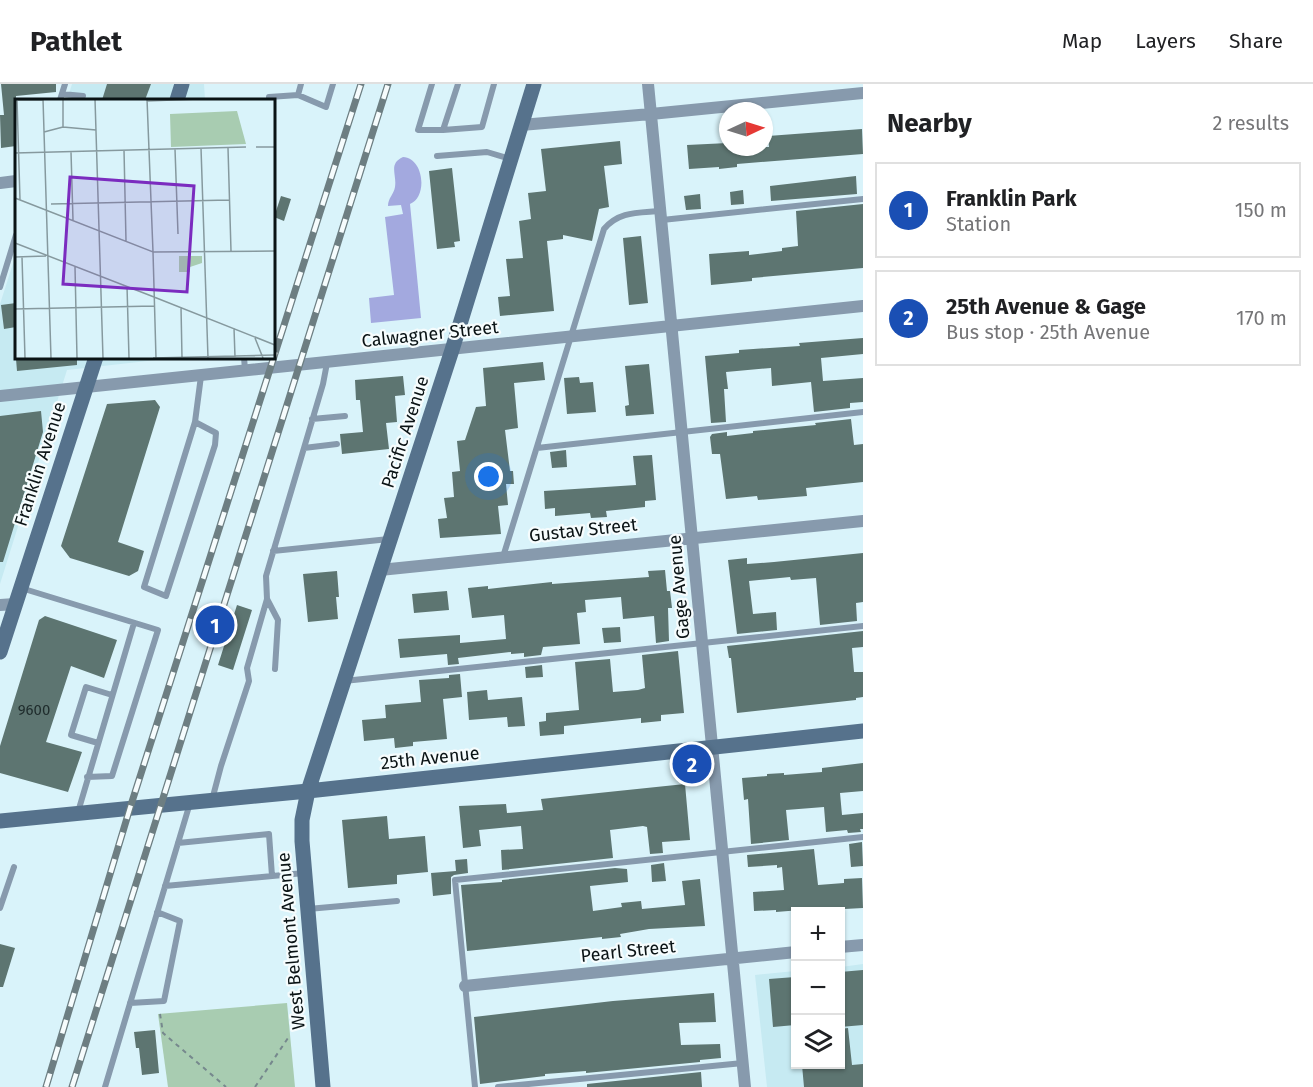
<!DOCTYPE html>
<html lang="en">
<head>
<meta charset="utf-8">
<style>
	body { margin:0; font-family:"Fira Sans",sans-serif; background:#f2f2f2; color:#202124 }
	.controls { position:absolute; right:18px; bottom:18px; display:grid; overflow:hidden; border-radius:0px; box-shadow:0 2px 4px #0004 }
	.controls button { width:54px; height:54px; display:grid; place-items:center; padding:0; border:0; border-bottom:2px solid #e0e0e0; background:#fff; color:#202124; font:30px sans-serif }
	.compass { position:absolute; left:719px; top:18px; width:54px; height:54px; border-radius:50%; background:#fff; box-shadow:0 2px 4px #0004; rotate:86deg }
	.you { position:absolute; left:489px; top:393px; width:21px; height:21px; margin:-15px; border:4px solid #fff; border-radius:50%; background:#1a73e8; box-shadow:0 0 0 9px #1a73e833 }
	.badge { display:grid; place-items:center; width:39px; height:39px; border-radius:50%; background:#a6652f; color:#fff; font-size:20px; font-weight:700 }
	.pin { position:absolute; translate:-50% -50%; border:3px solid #fff; box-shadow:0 2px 6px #0006 }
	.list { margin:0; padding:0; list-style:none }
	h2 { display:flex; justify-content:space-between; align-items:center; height:78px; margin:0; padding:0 24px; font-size:26px }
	h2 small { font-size:20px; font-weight:400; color:#757577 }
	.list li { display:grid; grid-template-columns:39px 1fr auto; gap:18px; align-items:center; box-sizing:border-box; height:96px; margin:0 12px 12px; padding:0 12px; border:2px solid #e0e0e0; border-radius:0px }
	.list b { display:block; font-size:22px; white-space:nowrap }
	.list p { margin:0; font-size:20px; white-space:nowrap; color:#757577 }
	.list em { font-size:20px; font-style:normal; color:#757577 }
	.icon { flex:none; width:33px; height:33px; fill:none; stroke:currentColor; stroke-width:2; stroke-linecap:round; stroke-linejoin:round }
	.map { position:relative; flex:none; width:863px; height:1003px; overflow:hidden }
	header { display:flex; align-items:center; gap:36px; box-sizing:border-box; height:84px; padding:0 30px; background:#fff; border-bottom:2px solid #e0e0e0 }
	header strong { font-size:28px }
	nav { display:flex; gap:33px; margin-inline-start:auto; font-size:21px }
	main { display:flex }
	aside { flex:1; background:#fff }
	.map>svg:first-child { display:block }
	.built { fill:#c6eaf2 }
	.green { fill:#a8ccb1 }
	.water { fill:#a3a9df }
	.building { fill:#5d7571 }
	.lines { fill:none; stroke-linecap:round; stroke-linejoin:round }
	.path { stroke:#76888d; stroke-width:2; stroke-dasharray:4.5 4.5; stroke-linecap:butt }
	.lane { stroke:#879aad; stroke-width:6 }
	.street { stroke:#879aad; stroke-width:12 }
	.secondary { stroke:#56728c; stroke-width:15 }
	.rail-casing { stroke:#6d7e82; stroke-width:7 }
	.rail { stroke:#f6fcfd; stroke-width:4.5; stroke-dasharray:14; stroke-linecap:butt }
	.labels { text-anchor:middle; stroke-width:4.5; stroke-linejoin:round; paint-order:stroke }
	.number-label { font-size:15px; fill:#1f2c2c }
	.street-label { font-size:18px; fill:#0a1315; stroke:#f6fcfd }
	.inset-road { fill:none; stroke:#86999e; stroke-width:1.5 }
	.view { fill:#7b2cbf; fill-opacity:0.15; stroke:#7b2cbf; stroke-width:3 }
	.inset-edge { fill:none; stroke:#0a1315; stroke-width:3 }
</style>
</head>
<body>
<header>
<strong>Pathlet</strong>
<nav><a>Map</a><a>Layers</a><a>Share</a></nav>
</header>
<main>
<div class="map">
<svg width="863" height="1003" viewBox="0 0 863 1003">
	<rect width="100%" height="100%" fill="#d9f3fa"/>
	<path class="built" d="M72 0H204L205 16H67Z
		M16 170V273H183L67 286 0 500V220Z
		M863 880V1003H767L755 891 795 887 796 980H840L841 883Z"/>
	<path class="green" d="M287 919 295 1003H168L158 930Z"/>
	<path class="water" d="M403 73C424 74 428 113 410 120L421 234 371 239 369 214 394 211 385 133 403 130 401 121 388 122C388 114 394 110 395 103 397 90 388 80 403 73Z"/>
	<path class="building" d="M1 0H56V8L16 12V62L1 64 0 31H4Z
		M107 0H151L145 16H102Z
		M862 45 863 70 737 80V83L719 85V83L689 85 687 61 728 59V63H769L768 52Z
		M620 57 622 80 604 82 609 123 599 125 592 157 563 151V155L547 157 554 227 500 232 498 213 510 212 506 175 523 174 519 137 531 135 528 109 546 107 541 65Z
		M452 84 460 157 454 158 455 163 437 165 429 87Z
		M856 92 857 110 771 117 770 102Z
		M743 106 744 120 731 121 730 108Z
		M700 110 701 125 686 126 684 112Z
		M281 112 291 115 284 137 274 133Z
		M863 120V184L752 194V197L711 201 709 170 749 167V171L782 167V164L798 162 796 127Z
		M641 152 648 219 629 221 623 154Z
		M16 219V243L4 245 1 221Z
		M863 254V270L821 274 823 297 863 294V318L850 319V324L814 328 811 298 772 302 771 284 726 288 728 305H724L726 338 711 339 705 272 739 269V266L800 262 799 259Z
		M32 273H77V281L17 287 16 275Z
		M543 278 545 296 514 299 518 344 505 346 510 387H513L514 400H506L508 421 498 422 501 450 440 454 438 435 447 434 444 414 454 413 452 388 460 387 457 357 465 356 476 323 486 322 483 284Z
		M649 280 654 330 626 332 625 322 629 321 625 282Z
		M403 292 405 311 395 312 397 338 386 339 389 365 342 370 340 350 363 348 360 316H356L355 296Z
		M579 293 580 299 593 298 596 328 567 330 564 294Z
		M155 316 160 323 118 458 144 467 138 487 129 492 70 474 61 462 107 320Z
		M41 327 43 348 3 478H0V332Z
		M851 335 854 361 863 360V398L806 404 807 412 758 416 757 412 726 415 720 370H712L710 353 712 350 727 348V352L753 349V347L816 341 815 339Z
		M566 366 567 383 552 384 550 368Z
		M652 371 656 416 645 417V423L606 427 607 433 591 434 590 429 555 432V424L545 425 544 407 636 401 633 372Z
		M863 469V518L856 519 857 537 820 541 816 494 791 496 790 493 749 497 753 530 776 528 777 546 737 550 728 476 747 474V480L774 478Z
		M665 486 667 507H670L672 524H668L669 557 656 559 654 532 623 535 621 513 585 516 586 528 577 529 580 560 543 563 541 571 524 573V569L511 570V568L458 574 459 580 448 581 447 570 400 574 398 555 460 551V559L506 555 504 531 472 534 468 504 488 502V505L552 498V500L649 493 648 487Z
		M337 487 339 513H336L338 535 308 538 303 490Z
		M447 507 449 526 414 529 412 510Z
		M237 521 252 526 233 586 218 581Z
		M45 532 117 556 104 594 71 582 46 658 82 668 68 708 0 689V662L39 536Z
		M620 543 621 558 604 559 602 544Z
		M863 547V563L852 564 854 588H863V613L856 614V616L737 629 731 574H729L727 562Z
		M678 567 684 629 661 631V637L641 639V634L564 642V650L540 652 539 638 546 637V629L579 626 575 578 610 575 613 608 638 606 645 604 642 571Z
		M542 581 543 593 526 594 525 583Z
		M460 590 462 613 443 615 447 655 413 658V662L395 664 394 654 364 657 362 636 386 634 385 621 421 618 419 596 449 594V591Z
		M487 606 488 616 522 613 525 642 508 643 507 633 469 636 467 608Z
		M863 679V707L840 709 842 731 863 729V745H860L861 748 848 749 847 746 826 748 824 723 786 726 789 756 751 760 748 715 744 716 742 694 767 692V690L784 689V691L822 688V684Z
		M685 700 690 756 662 758 663 769 650 770 647 743 643 742 610 746 613 774 502 786 501 766 523 765 521 742 479 746 481 762 463 764 459 722 506 720 507 729 543 726 541 715Z
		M387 732 389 755 425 752 428 788 397 791V800L348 804 342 736Z
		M862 758 863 782 851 783 849 760Z
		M814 765 818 801 844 799V795L862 794 863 824 826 826V824L776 828V826L754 827 753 808 784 806 782 783 777 784V781L748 783 747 771Z
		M467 775 468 789 454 791 451 793V810L433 812 431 789 456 787 455 776Z
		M664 779 666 797 652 798 651 781Z
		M615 784 627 785 628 798 590 802 593 827 622 823 621 819 641 817 642 825 685 821 682 797 700 795 705 842 649 845 620 850 621 853 602 855V853L467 867 461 801 502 798V796Z
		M0 860 15 864 3 903H0Z
		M863 886V941L840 943V888Z
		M795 893V941L773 943 769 895Z
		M714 909 716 938 679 939 681 961 720 960 721 974 700 976V978L586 989V987L545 990V992L480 1000 474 933 613 917Z
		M848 944 852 981 863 980V1003H804L802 981H840V945Z
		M155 946 159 989 142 991 139 964H136L134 948Z
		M701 988 702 1003H587V1000Z"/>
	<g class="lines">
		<path class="path" d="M211 524 225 529
			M160 930 163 949 226 1003
			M255 1003 290 951"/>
		<path class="lane" d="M432 0 418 46H443L482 43 494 0
			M62 10 83 12 81 16
			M298 11 301 0
			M60 16 65 0
			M269 16V13L298 11 326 23 333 0
			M443 46 458 0
			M437 72 487 68 510 75
			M662 136 863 115
			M0 203 16 151
			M244 273 245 286
			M312 335 345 332
			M195 338 144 503 166 512 215 361 216 349 195 338 201 292
			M304 364 337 360
			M537 364 863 328
			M273 467 389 455
			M503 473 604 145C619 127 638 129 660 127
			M21 504 158 546 112 692 87 693
			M267 515 278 536 275 585
			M344 597 863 542
			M98 659 71 651 86 603 112 611
			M212 716 221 682 249 597 247 584 267 515 266 492 323 300 327 279
			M78 728 134 539
			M178 759 269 750 272 792
			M165 802 304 789
			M0 824 14 783
			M308 825 397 817
			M130 919 164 917 180 837 157 828
			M105 1003 190 719
			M475 1003 455 796 863 753
			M498 1003 743 979"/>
		<path class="street" d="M648 0 745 1003
			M521 41 651 30 863 9
			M0 99 16 97
			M0 312 863 222
			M380 486 863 437
			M0 521 15 520
			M840 863 863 861
			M465 902 796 868"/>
		<path class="secondary" d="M177 16 182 0
			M0 568 96 273
			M0 737 308 707 863 647
			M323 1003 302 757V736L308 707 452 266 534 0"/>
		<g class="rail-casing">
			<path id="rail" d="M46 1003 130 724 361 0
				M72 1003 388 0"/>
		</g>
		<use href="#rail" class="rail"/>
	</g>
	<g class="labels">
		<g class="number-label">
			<text x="34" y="631">9600</text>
		</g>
		<g class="street-label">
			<text transform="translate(430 250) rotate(-6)" y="6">Calwagner Street</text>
			<text transform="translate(405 348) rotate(-72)" y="6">Pacific Avenue</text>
			<text transform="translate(40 380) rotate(-72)" y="6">Franklin Avenue</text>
			<text transform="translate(583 446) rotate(-6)" y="6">Gustav Street</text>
			<text transform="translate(679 503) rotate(-95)" y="6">Gage Avenue</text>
			<text transform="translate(430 674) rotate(-6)" y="6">25th Avenue</text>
			<text transform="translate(291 857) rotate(-95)" y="6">West Belmont Avenue</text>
			<text transform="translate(628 867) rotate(-6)" y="6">Pearl Street</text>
		</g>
	</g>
	<g transform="translate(15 15)">
		<rect width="260" height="260" fill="#d9f3fa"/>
		<path d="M222 12 231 45 156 48 155 15ZM164 157H187V164L175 168V173H164Z" fill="#a8ccb1"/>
		<path class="inset-road" d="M2 0 5 101M28 0 36 259M80 0 88 259M3 1H28M132 2 184 0M48 28 81 31M48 28V0M29 33 48 28M241 48H260M186 49 193 259M213 49 216 152M160 50 163 135M109 51 111 142M56 53 58 121M0 54 231 48M0 99 138 153 132 0M36 105 214 101M0 144 139 198M0 158 31 157M7 158 10 259M60 168 62 259M112 187 114 259M139 198 260 246M166 208 167 259M0 210 139 207M219 229 220 258M240 239 248 259M138 259 260 256M141 259 138 153 260 152"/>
		<path class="view" d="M55 78 179 87 172 193 48 185Z"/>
		<rect width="260" height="260" class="inset-edge"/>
	</g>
</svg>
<div class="controls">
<button>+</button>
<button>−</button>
<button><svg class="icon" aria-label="layers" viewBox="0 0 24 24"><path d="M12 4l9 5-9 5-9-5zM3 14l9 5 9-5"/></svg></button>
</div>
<svg class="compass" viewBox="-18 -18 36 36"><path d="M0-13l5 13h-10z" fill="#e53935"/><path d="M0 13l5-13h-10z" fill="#757577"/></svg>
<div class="you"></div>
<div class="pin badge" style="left:215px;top:541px;background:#1a4fb4">1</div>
<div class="pin badge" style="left:692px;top:680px;background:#1a4fb4">2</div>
</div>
<aside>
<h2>Nearby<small>2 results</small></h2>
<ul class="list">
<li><span class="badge" style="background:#1a4fb4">1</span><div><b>Franklin Park</b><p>Station</p></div><em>150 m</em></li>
<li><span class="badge" style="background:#1a4fb4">2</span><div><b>25th Avenue &amp; Gage</b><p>Bus stop · 25th Avenue</p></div><em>170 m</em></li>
</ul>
</aside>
</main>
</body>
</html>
